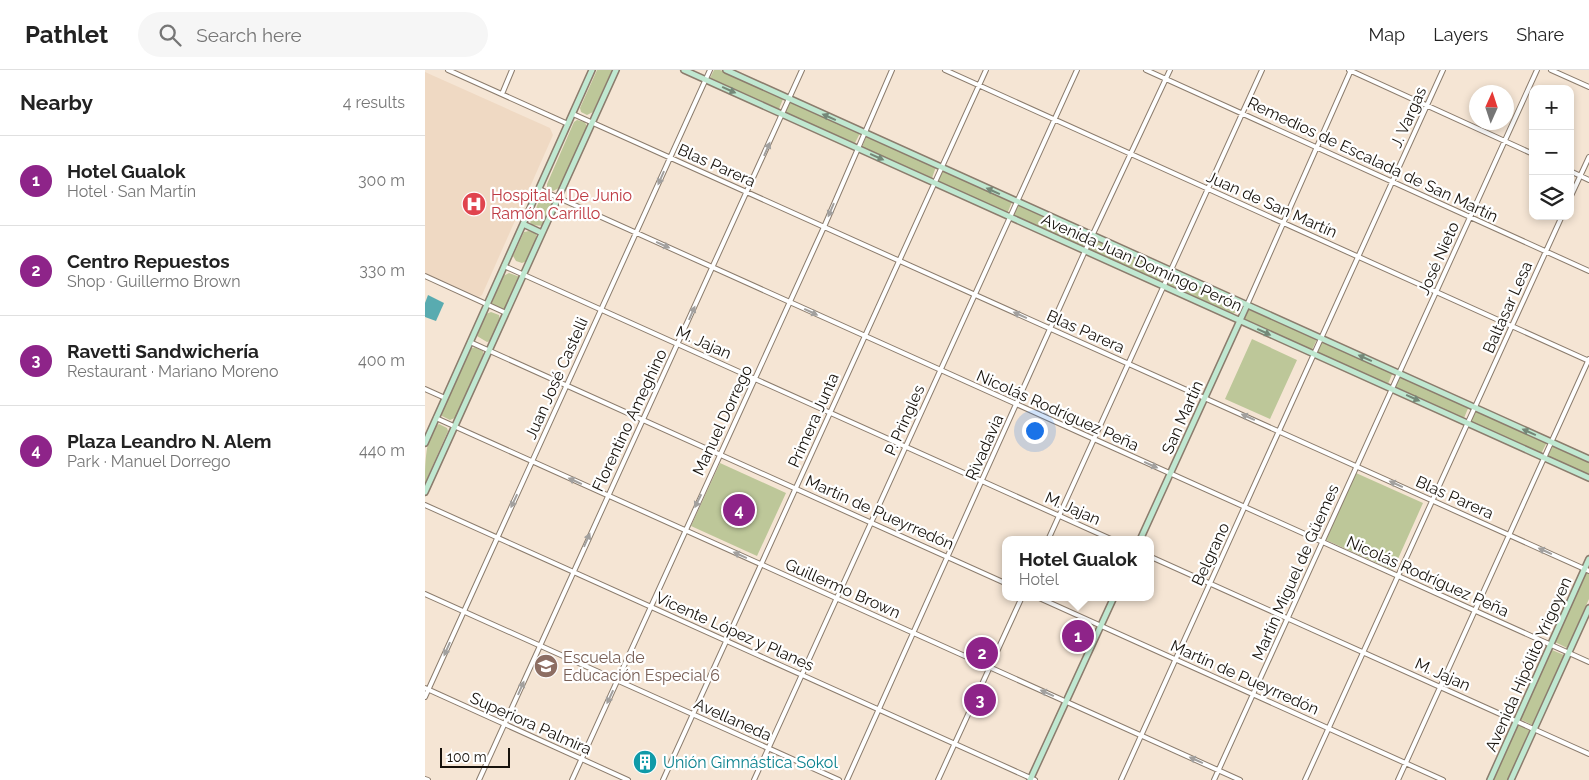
<!DOCTYPE html>
<html lang="en">
<head>
<meta charset="utf-8">
<style>
	body { margin:0; font-family:Raleway,sans-serif; background:#f6f6f6; color:#222 }
	.controls { position:absolute; right:15px; top:15px; display:grid; overflow:hidden; border-radius:10px; box-shadow:0 2px 8px #0003 }
	.controls button { width:45px; height:45px; display:grid; place-items:center; padding:0; border:0; border-bottom:1px solid #e0e0e0; background:#fff; color:#222; font:25px sans-serif }
	.compass { position:absolute; left:1044px; top:15px; width:45px; height:45px; border-radius:50%; background:#fff; box-shadow:0 2px 8px #0003; rotate:3deg }
	.scale { position:absolute; left:15px; bottom:12px; width:70px; box-sizing:border-box; padding-left:5px; border:2px solid #17120c; border-top:0; font-size:14px; line-height:18px; white-space:nowrap; color:#17120c; -webkit-text-stroke:4px #fff; paint-order:stroke }
	.you { position:absolute; left:609px; top:360px; width:18px; height:18px; margin:-12px; border:4px solid #fff; border-radius:50%; background:#1a73e8; box-shadow:0 0 0 8px #1a73e833 }
	.badge { display:grid; place-items:center; width:32px; height:32px; border-radius:50%; background:#8e2489; color:#fff; font-size:16px; font-weight:700 }
	.pin { position:absolute; translate:-50% -50%; border:2px solid #fff; box-shadow:0 1px 5px #0006 }
	.popup { position:absolute; left:577px; top:466px; width:152px; height:65px; box-sizing:border-box; display:grid; place-content:center; border-radius:10px; background:#fff; filter:drop-shadow(0 1px 4px #0005); font-size:16px; white-space:nowrap; color:#767676 }
	.popup b { font-size:19px; color:#222 }
	.popup::after { content:''; position:absolute; left:50%; top:100%; margin-left:-10px; border:10px solid transparent; border-top-color:#fff }
	.list { margin:0; padding:0; list-style:none }
	h2 { display:flex; justify-content:space-between; align-items:center; height:65px; margin:0; padding:0 20px; font-size:21px }
	h2 small { font-size:16px; font-weight:400; color:#767676 }
	.list li { display:grid; grid-template-columns:32px 1fr auto; gap:15px; align-items:center; box-sizing:border-box; height:90px; padding:0 20px; border-top:1px solid #e0e0e0 }
	.list b { display:block; font-size:19px; white-space:nowrap }
	.list p { margin:0; font-size:16px; white-space:nowrap; color:#767676 }
	.list em { font-size:16px; font-style:normal; color:#767676 }
	.icon { flex:none; width:28px; height:28px; fill:none; stroke:currentColor; stroke-width:2; stroke-linecap:round; stroke-linejoin:round }
	.map { position:relative; flex:none; width:1164px; height:710px; overflow:hidden }
	header { display:flex; align-items:center; gap:30px; box-sizing:border-box; height:70px; padding:0 25px; background:#fff; border-bottom:1px solid #e0e0e0 }
	header strong { font-size:24px }
	nav { display:flex; gap:28px; margin-inline-start:auto; font-size:18px }
	.search { width:350px; height:45px; background:#f6f6f6; display:flex; align-items:center; gap:12px; box-sizing:border-box; padding:0 18px; border-radius:28px; color:#767676; font-size:19px }
	main { display:flex }
	aside { flex:1; background:#fff }
	.map>svg:first-child { display:block }
	.built { fill:#efd9c3 }
	.green { fill:#bdc799 }
	.water { fill:#59abb0 }
	.lines { fill:none; stroke-linecap:round; stroke-linejoin:round }
	.minor-casing { stroke:#8b7c6d; stroke-width:6 }
	.secondary-casing { stroke:#8b7c6d; stroke-width:8 }
	.minor { stroke:#fff; stroke-width:4 }
	.secondary { stroke:#c0e8d1; stroke-width:5 }
	.oneway { fill:#748878 }
	.oneway2 { fill:#a2a09e }
	.labels { text-anchor:middle; stroke-width:4.5; stroke-linejoin:round; paint-order:stroke }
	.street-label { font-size:16px; fill:#17120c; stroke:#fff }
	.health-label { font-size:16px; fill:#be3a42; stroke:#fff; text-anchor:start }
	.education-label { font-size:16px; fill:#785e54; stroke:#fff; text-anchor:start }
	.culture-label { font-size:16px; fill:#0d838f; stroke:#fff; text-anchor:start }
</style>
</head>
<body>
<header>
<strong>Pathlet</strong>
<div class="search"><svg class="icon" aria-label="search" viewBox="0 0 24 24"><circle cx="10" cy="10" r="6"/><path d="M15 15l6 6"/></svg>Search here</div>
<nav><a>Map</a><a>Layers</a><a>Share</a></nav>
</header>
<main>
<aside>
<h2>Nearby<small>4 results</small></h2>
<ul class="list">
<li><span class="badge">1</span><div><b>Hotel Gualok</b><p>Hotel · San Martín</p></div><em>300 m</em></li>
<li><span class="badge">2</span><div><b>Centro Repuestos</b><p>Shop · Guillermo Brown</p></div><em>330 m</em></li>
<li><span class="badge">3</span><div><b>Ravetti Sandwichería</b><p>Restaurant · Mariano Moreno</p></div><em>400 m</em></li>
<li><span class="badge">4</span><div><b>Plaza Leandro N. Alem</b><p>Park · Manuel Dorrego</p></div><em>440 m</em></li>
</ul>
</aside>
<div class="map">
<svg width="1164" height="710" viewBox="0 0 1164 710">
	<rect width="100%" height="100%" fill="#f5e5d4"/>
	<path class="built" d="M0 2 125 58 128 65 57 225 54 227 0 203Z"/>
	<path class="green" d="M172 0H187L168 42 162 45 156 42 155 38Z
		M289 0H295L358 29 354 39 285 8Z
		M365 32 435 63 430 73 360 43Z
		M152 50 160 52 162 57 134 118 128 121 122 118V114L149 52Z
		M441 67 511 97 507 108 437 77Z
		M517 101 587 132 582 144 512 112Z
		M120 128 126 132 127 136 118 156 107 155 105 152 115 129Z
		M593 134 663 166 658 177 588 145Z
		M104 161 111 164 112 169 102 191 97 193 91 191 88 186 99 162Z
		M668 169 740 201 734 212 663 180Z
		M84 203 95 207 80 240 68 236 67 233 78 206Z
		M746 203 812 233V242L807 244 741 214Z
		M822 239 892 269 887 280 820 250 819 246Z
		M66 242 74 245 75 250 66 271 62 272 52 266 61 244Z
		M827 269 872 290 845 349 800 329Z
		M897 270 968 302 963 314 892 283Z
		M50 277 58 281V285L30 348 25 350 17 346V342L45 279Z
		M975 305 1044 336 1039 348 969 317Z
		M1051 340 1122 372 1116 384 1045 352Z
		M14 354 22 358 23 361 0 413C0 397 0 362 14 354Z
		M1128 375 1164 392V405L1123 386Z
		M295 393 361 423 332 486 266 456Z
		M931 403 998 433 968 500 901 470Z
		M1162 502 1164 503V529L1142 578 1130 572Z
		M1127 580 1139 585 1107 655 1095 649Z
		M1092 653 1105 659 1083 710H1068Z"/>
	<path class="water" d="M3 225 19 233 11 251 0 247V233Z"/>
	<g class="lines">
		<g class="minor-casing">
			<path id="minor" d="M23 0 143 54
				M520 0 1164 291
				M721 0 1164 201
				M924 0 1108 84
				M1126 0 1164 17
				M77 24 87 0
				M148 44 1164 501
				M1145 101 1164 110
				M114 119 1164 592
				M1145 128 1164 87
				M79 196 688 470
				M0 206 81 243
				M822 235 926 0
				M45 272 580 513
				M0 319 20 328
				M11 348 815 710
				M0 435 610 710
				M623 470 837 0
				M726 487 1164 684
				M0 524 414 710
				M612 527 1018 710
				M0 618 203 710
				M0 627 285 0
				M0 709 3 710
				M54 710 377 0
				M147 710 399 157 467 0
				M238 710 561 0
				M329 710 652 0
				M422 710 660 181 745 0
				M513 710 597 527
				M696 710C803 473 910 237 1018 0
				M789 710 1112 0
				M880 710 1137 146
				M973 710 1164 289"/>
		</g>
		<g class="secondary-casing">
			<path id="secondary" d="M259 0 1164 408
				M301 0 1164 389
				M98 154 117 163
				M0 373 167 0
				M0 422 191 0
				M715 470 822 235
				M605 710 689 527
				M1065 710 1164 489
				M1086 710 1164 538"/>
		</g>
		<use href="#minor" class="minor"/>
		<use href="#secondary" class="secondary"/>
	</g>
	<defs><path id="oneway-solid" d="M-6-.8H1V-3.2L6.5 0L1 3.2V.8H-6Z" transform="scale(1.25)"/></defs>
	<g class="oneway">
		<use href="#oneway-solid" transform="translate(304 20) rotate(24)"/>
		<use href="#oneway-solid" transform="translate(404 47) rotate(-156)"/>
		<use href="#oneway-solid" transform="translate(452 87) rotate(24)"/>
		<use href="#oneway-solid" transform="translate(568 121) rotate(-156)"/>
		<use href="#oneway-solid" transform="translate(839 262) rotate(25)"/>
		<use href="#oneway-solid" transform="translate(940 288) rotate(-156)"/>
		<use href="#oneway-solid" transform="translate(988 328) rotate(24)"/>
		<use href="#oneway-solid" transform="translate(1104 362) rotate(-156)"/>
	</g>
	<g class="oneway2">
		<use href="#oneway-solid" transform="translate(342 79) rotate(-66)"/>
		<use href="#oneway-solid" transform="translate(236 108) rotate(114)"/>
		<use href="#oneway-solid" transform="translate(406 140) rotate(113)"/>
		<use href="#oneway-solid" transform="translate(238 175) rotate(24)"/>
		<use href="#oneway-solid" transform="translate(386 242) rotate(25)"/>
		<use href="#oneway-solid" transform="translate(267 243) rotate(-66)"/>
		<use href="#oneway-solid" transform="translate(595 245) rotate(-156)"/>
		<use href="#oneway-solid" transform="translate(823 347) rotate(-156)"/>
		<use href="#oneway-solid" transform="translate(726 395) rotate(24)"/>
		<use href="#oneway-solid" transform="translate(150 411) rotate(-156)"/>
		<use href="#oneway-solid" transform="translate(971 414) rotate(-156)"/>
		<use href="#oneway-solid" transform="translate(89 431) rotate(115)"/>
		<use href="#oneway-solid" transform="translate(273 431) rotate(116)"/>
		<use href="#oneway-solid" transform="translate(162 470) rotate(-66)"/>
		<use href="#oneway-solid" transform="translate(1120 481) rotate(-156)"/>
		<use href="#oneway-solid" transform="translate(315 485) rotate(-156)"/>
		<use href="#oneway-solid" transform="translate(22 579) rotate(114)"/>
		<use href="#oneway-solid" transform="translate(96 618) rotate(-66)"/>
		<use href="#oneway-solid" transform="translate(622 623) rotate(-156)"/>
		<use href="#oneway-solid" transform="translate(185 627) rotate(115)"/>
		<use href="#oneway-solid" transform="translate(771 690) rotate(-156)"/>
	</g>
	<defs>
		<g id="hospital-disc" transform="scale(1.25)"><circle r="9.5" fill="#e0444e" stroke="#fff"/><path d="M-5-5h3v3.5h4V-5h3V5h-3V1.5h-4V5h-3Z" fill="#fff"/></g>
		<g id="school-disc" transform="scale(1.25)"><circle r="9.5" fill="#8d6e63" stroke="#fff"/><path d="M0-5L7-2L0 1L-7-2ZM-4 1L0 2.5L4 1V4Q0 6-4 4Z" fill="#fff"/></g>
		<g id="building-disc" transform="scale(1.25)"><circle r="9.5" fill="#0f9aa8" stroke="#fff"/><path d="M-4-6H4V6H1V3H-1V6H-4ZM-2.5-4.3h1.7v1.8h-1.7ZM.8-4.3h1.7v1.8H.8ZM-2.5-1h1.7V.8h-1.7ZM.8-1h1.7V.8H.8Z" fill="#fff"/></g>
	</defs>
	<g fill-rule="evenodd">
		<use href="#hospital-disc" x="49" y="134"/>
		<use href="#school-disc" x="121" y="596"/>
		<use href="#building-disc" x="220" y="692"/>
	</g>
	<g class="labels">
		<g class="street-label">
			<text transform="translate(983 47) rotate(-66)" y="6">J. Vargas</text>
			<text transform="translate(948 89) rotate(25)" y="6">Remedios de Escalada de San Martín</text>
			<text transform="translate(292 95) rotate(24)" y="6">Blas Parera</text>
			<text transform="translate(847 134) rotate(24)" y="6">Juan de San Martín</text>
			<text transform="translate(1013 188) rotate(-66)" y="6">José Nieto</text>
			<text transform="translate(717 192) rotate(24)" y="6">Avenida Juan Domingo Perón</text>
			<text transform="translate(1082 237) rotate(-66)" y="6">Baltasar Lesa</text>
			<text transform="translate(661 261) rotate(24)" y="6">Blas Parera</text>
			<text transform="translate(279 272) rotate(24)" y="6">M. Jajan</text>
			<text transform="translate(131 308) rotate(-66)" y="6">Juan José Castelli</text>
			<text transform="translate(633 340) rotate(24)" y="6">Nicolás Rodríguez Peña</text>
			<text transform="translate(757 347) rotate(-66)" y="6">San Martín</text>
			<text transform="translate(204 350) rotate(-65)" y="6">Florentino Ameghino</text>
			<text transform="translate(297 350) rotate(-65)" y="6">Manuel Dorrego</text>
			<text transform="translate(388 350) rotate(-66)" y="6">Primera Junta</text>
			<text transform="translate(479 350) rotate(-66)" y="6">P. Pringles</text>
			<text transform="translate(559 377) rotate(-66)" y="6">Rivadavia</text>
			<text transform="translate(1030 427) rotate(24)" y="6">Blas Parera</text>
			<text transform="translate(648 438) rotate(24)" y="6">M. Jajan</text>
			<text transform="translate(455 442) rotate(24)" y="6">Martín de Pueyrredón</text>
			<text transform="translate(785 484) rotate(-65)" y="6">Belgrano</text>
			<text transform="translate(870 502) rotate(-66)" y="6">Martín Miguel de Güemes</text>
			<text transform="translate(1003 506) rotate(24)" y="6">Nicolás Rodríguez Peña</text>
			<text transform="translate(418 518) rotate(24)" y="6">Guillermo Brown</text>
			<text transform="translate(310 561) rotate(24)" y="6">Vicente López y Planes</text>
			<text transform="translate(1103 594) rotate(-66)" y="6">Avenida Hipólito Yrigoyen</text>
			<text transform="translate(1018 604) rotate(24)" y="6">M. Jajan</text>
			<text transform="translate(820 607) rotate(24)" y="6">Martín de Pueyrredón</text>
			<text transform="translate(308 649) rotate(24)" y="6">Avellaneda</text>
			<text transform="translate(106 653) rotate(24)" y="6">Superiora Palmira</text>
		</g>
		<g class="health-label">
			<text x="66" y="131">Hospital 4 De Junio<tspan x="66" dy="18">Ramón Carrillo</tspan></text>
		</g>
		<g class="education-label">
			<text x="138" y="593">Escuela de<tspan x="138" dy="18">Educación Especial 6</tspan></text>
		</g>
		<g class="culture-label">
			<text x="238" y="698">Unión Gimnástica Sokol</text>
		</g>
	</g>
</svg>
<div class="controls">
<button>+</button>
<button>−</button>
<button><svg class="icon" aria-label="layers" viewBox="0 0 24 24"><path d="M12 4l9 5-9 5-9-5zM3 14l9 5 9-5"/></svg></button>
</div>
<svg class="compass" viewBox="-18 -18 36 36"><path d="M0-13l5 13h-10z" fill="#e53935"/><path d="M0 13l5-13h-10z" fill="#767676"/></svg>
<div class="scale">100 m</div>
<div class="you"></div>
<div class="pin badge" style="left:653px;top:566px">1</div>
<div class="popup"><b>Hotel Gualok</b>Hotel</div>
<div class="pin badge" style="left:557px;top:583px">2</div>
<div class="pin badge" style="left:555px;top:630px">3</div>
<div class="pin badge" style="left:314px;top:440px">4</div>
</div>
</main>
</body>
</html>
